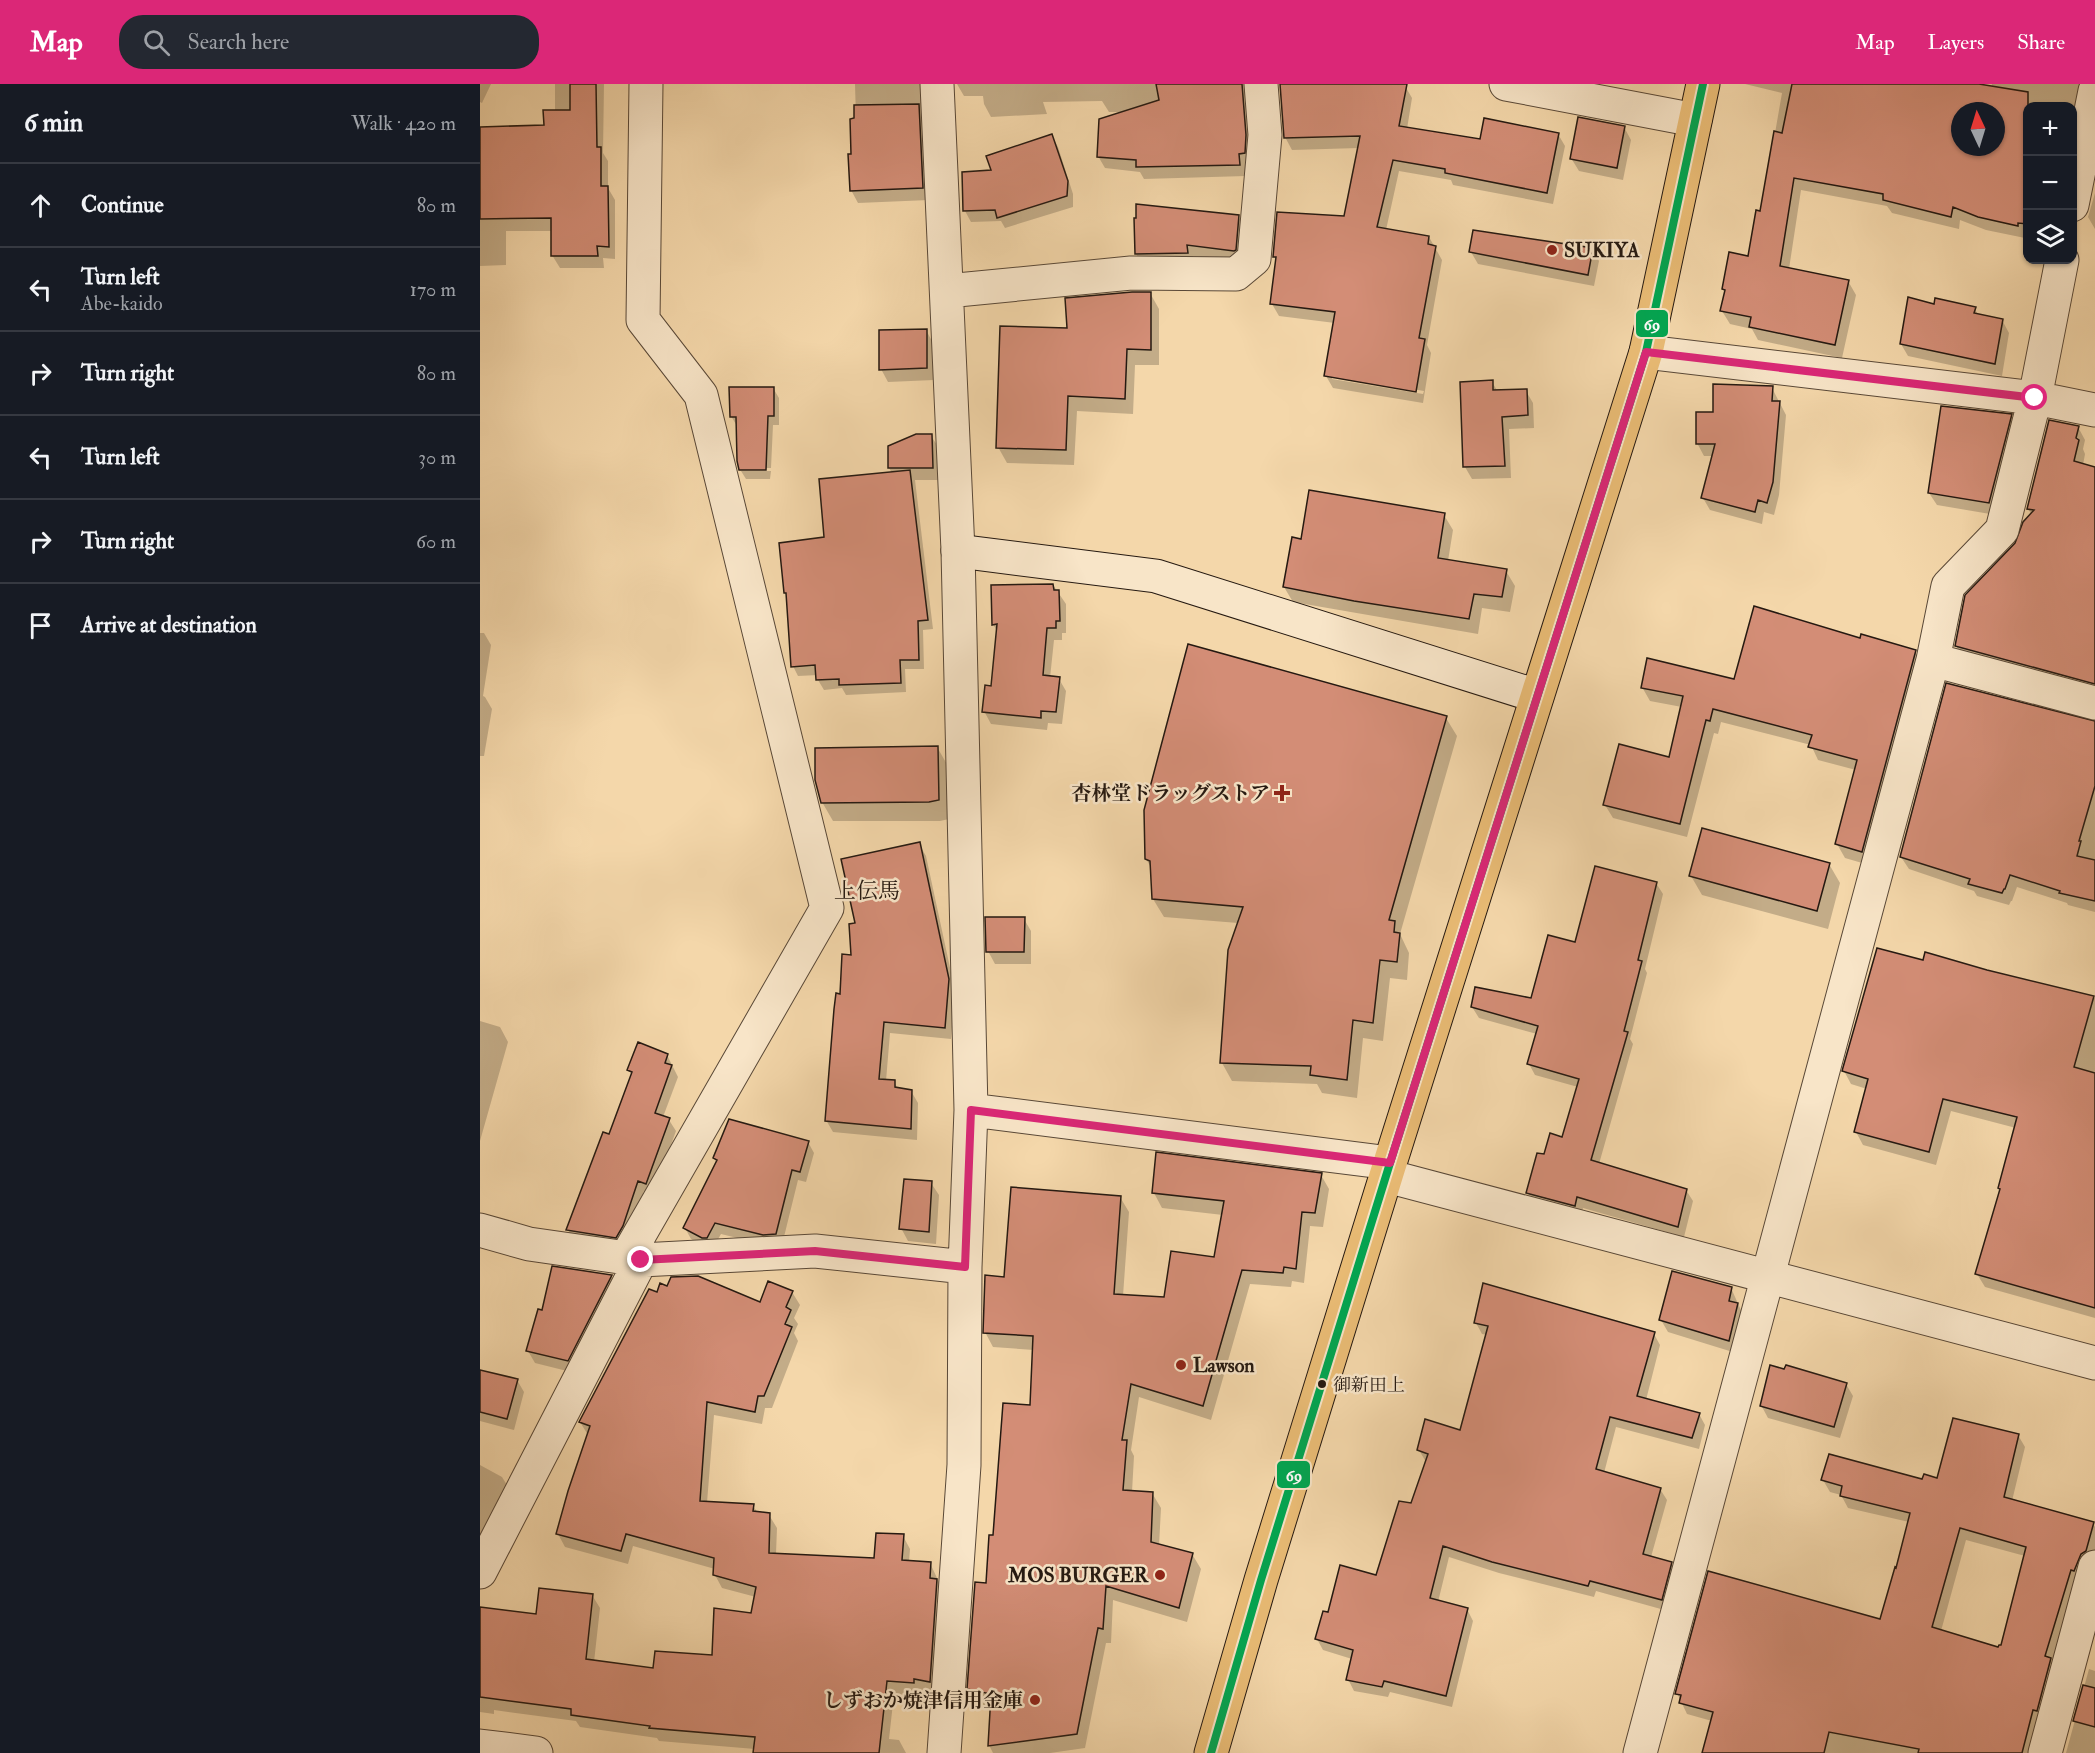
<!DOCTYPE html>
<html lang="en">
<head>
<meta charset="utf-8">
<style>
	body { margin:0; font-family:"IM FELL Double Pica","Noto Serif JP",serif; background:#242831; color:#f1f3f6 }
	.controls { position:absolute; right:18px; top:18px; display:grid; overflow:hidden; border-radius:12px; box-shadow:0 2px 4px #0004 }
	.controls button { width:54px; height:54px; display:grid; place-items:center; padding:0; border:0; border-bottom:2px solid #363941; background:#171b24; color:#f1f3f6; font:30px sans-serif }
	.compass { position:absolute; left:1471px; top:18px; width:54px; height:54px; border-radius:50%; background:#171b24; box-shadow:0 2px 4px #0004; rotate:356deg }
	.stop { position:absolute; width:18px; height:18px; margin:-14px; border:4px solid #db2777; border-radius:50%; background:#fff }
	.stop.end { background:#db2777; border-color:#fff; box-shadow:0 2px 6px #0008 }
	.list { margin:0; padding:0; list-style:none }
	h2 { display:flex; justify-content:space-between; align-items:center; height:78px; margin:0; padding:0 24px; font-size:26px }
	h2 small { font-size:20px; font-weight:400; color:#9ea1a6 }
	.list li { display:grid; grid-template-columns:39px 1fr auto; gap:18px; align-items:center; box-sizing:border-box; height:84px; padding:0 24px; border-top:2px solid #363941 }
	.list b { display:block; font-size:22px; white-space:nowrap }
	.list p { margin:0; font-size:20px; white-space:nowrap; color:#9ea1a6 }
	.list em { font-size:20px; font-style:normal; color:#9ea1a6 }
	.icon { flex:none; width:33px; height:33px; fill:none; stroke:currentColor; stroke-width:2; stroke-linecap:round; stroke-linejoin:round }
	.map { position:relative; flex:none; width:1615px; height:1669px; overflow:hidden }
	header { display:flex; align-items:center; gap:36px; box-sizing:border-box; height:84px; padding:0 30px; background:#db2777; color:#fff }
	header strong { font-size:28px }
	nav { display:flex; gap:33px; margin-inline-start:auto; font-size:21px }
	.search { width:420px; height:54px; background:#242831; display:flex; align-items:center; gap:15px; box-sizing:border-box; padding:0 21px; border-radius:24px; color:#9ea1a6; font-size:22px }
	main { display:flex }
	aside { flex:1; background:#171b24 }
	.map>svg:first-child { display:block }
	.shadow { fill:#0003; fill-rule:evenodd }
	.building { fill:#d38d76; stroke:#251911; stroke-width:1.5; fill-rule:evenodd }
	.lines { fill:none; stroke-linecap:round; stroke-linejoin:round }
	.street-casing { stroke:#594837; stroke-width:35 }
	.secondary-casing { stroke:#251911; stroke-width:35 }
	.primary-casing { stroke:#251911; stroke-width:35 }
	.street { stroke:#f8e5c8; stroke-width:33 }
	.secondary { stroke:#f8e5c8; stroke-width:33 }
	.primary { stroke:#eabc75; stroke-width:33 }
	.bus-1-casing { stroke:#f8e5c8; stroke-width:12 }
	.bus-1 { stroke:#00a651; stroke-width:8 }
	.route { stroke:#db2777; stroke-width:8 }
	.poi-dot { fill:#8f2418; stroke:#f8e5c8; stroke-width:2 }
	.bus-dot { fill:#251911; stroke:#f8e5c8; stroke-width:2 }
	.labels { text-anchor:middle; stroke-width:5; stroke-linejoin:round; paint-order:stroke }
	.bus-label { font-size:18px; fill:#251911; stroke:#f8e5c8; text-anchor:start }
	.poi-label { font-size:20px; font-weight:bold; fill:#251911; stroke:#f8e5c8; text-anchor:end }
	.quarter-label { font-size:22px; fill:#251911; stroke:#f8e5c8 }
	.line-badge { stroke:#f8e5c8; stroke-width:2 }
	.badge-label { font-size:16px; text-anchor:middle; font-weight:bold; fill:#fff }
</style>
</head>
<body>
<header>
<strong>Map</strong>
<div class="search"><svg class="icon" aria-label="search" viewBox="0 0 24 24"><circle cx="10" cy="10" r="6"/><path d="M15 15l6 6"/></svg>Search here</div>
<nav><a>Map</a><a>Layers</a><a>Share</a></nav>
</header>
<main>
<aside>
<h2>6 min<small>Walk · 420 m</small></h2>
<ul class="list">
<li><svg class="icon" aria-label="ahead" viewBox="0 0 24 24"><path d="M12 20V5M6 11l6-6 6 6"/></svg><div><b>Continue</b></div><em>80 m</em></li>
<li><svg class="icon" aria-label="left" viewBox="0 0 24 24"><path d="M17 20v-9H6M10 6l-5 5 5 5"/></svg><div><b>Turn left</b><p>Abe-kaido</p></div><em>170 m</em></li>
<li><svg class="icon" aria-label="right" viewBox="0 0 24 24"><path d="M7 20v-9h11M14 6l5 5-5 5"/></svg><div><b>Turn right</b></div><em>80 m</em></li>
<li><svg class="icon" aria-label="left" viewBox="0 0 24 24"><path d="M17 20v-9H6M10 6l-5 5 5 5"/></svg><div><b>Turn left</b></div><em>30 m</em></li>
<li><svg class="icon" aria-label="right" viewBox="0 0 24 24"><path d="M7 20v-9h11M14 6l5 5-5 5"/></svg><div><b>Turn right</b></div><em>60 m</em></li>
<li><svg class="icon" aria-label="arrive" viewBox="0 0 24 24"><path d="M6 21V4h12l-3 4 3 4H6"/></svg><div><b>Arrive at destination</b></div></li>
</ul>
</aside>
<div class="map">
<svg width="1615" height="1669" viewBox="0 0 1615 1669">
	<rect width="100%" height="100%" fill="#f4d7aa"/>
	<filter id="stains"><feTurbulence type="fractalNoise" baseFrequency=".00333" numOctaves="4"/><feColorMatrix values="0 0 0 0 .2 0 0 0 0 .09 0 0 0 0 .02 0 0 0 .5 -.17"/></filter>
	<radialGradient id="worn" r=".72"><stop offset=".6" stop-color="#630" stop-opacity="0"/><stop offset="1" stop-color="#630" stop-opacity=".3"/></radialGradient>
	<path class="shadow" d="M0 0H11L2 19 0 18Z
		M75 0H124L123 69 128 77V104L135 116V175L123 174 124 184H80L72 171V147H26V181L0 182V44L65 42 75 27Z
		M375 0H443L449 116 378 119 371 106 376 36Z
		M477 0H774L771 81 765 82 766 92 664 95 660 88 625 84 618 72 643 28H629L622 17 563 18 567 30 511 33 504 20 503 12H484Z
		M801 0H914L925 2 932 14 927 45 1001 57 1078 50 1085 62 1073 120 973 101 971 96 919 87 906 146 949 153 962 176 947 261 951 269 943 319 853 304 846 292 855 239 799 232 792 220 797 178 795 172 865 133 879 64 812 66 805 53ZM852 292 944 307 943 310 852 295Z
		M1265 0H1494L1511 4 1512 0H1610L1603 23 1592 21 1591 22H1548V151H1545V154L1506 146 1480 136 1479 145 1412 129 1407 122 1321 106 1309 185 1368 197 1376 211 1362 274 1278 256 1272 245 1250 240 1242 227 1246 209 1244 205 1269 174 1281 129 1302 9ZM1480 27H1516V63H1480Z
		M1144 43 1151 56 1143 96 1099 87 1091 74Z
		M572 52 578 63 593 110V123L525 144 521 137 491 138 485 127 513 88Z
		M1615 109V145L1608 133Z
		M758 132 765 144 761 178 713 172V180L663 181 656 170Z
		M1112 165 1119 177 1114 202 998 180 991 168Z
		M670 209 679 225V281H655L653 330 597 327 594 381 527 379 518 363 588 246Z
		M1456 221 1495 225 1498 231 1522 236 1529 249 1522 292 1428 272 1421 260Z
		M446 246 453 259 454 296 408 298 401 285Z
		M1012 298 1018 308 1046 307 1053 319 1054 344 1029 345 1031 394 992 395 985 383 982 299Z
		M293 304 299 314V341H293L291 384H261V387L257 342 251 332Z
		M1292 304 1306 331 1299 411 1294 431 1284 428 1282 440 1230 426 1223 414 1233 372H1224L1217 359 1234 329Z
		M1531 332 1538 344 1516 431 1457 421 1449 409Z
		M1598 343 1605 356 1603 365 1605 370 1603 381 1615 384V610L1484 575 1476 562 1537 460 1552 431 1548 425Z
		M451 352 459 364V396H435L453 545 443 546 444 585H425L426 608 366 611 362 604 344 606 338 596V591L318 592 313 582 308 513 306 509 346 454 412 389 409 384Z
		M261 387H291L290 395H266Z
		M964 431 973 446 968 477 1026 487 1035 502 1030 528 1002 524 998 550 813 518 804 503 822 456Z
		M573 501 586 520V549H582V556H574L570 594 579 595 586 607 582 640 568 639 567 646 511 640 504 627 512 603 518 549 513 540Z
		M0 549H4L11 561 3 612 5 613 12 625 4 672H0Z
		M1381 556 1435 568 1443 581 1389 781 1365 774 1357 760 1376 686 1338 676 1331 661 1241 638 1238 650 1234 649 1207 753 1133 734 1125 721 1190 675 1202 623 1170 617 1162 603 1255 597Z
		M966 634 977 652 920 850 929 869 927 896 910 894 903 957 883 954 877 1014 842 1009 837 1000 752 997 742 979 758 839 684 833 673 815 672 785 666 775Z
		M1615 639V828L1588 821 1587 819 1537 803 1532 817H1531L1529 821 1497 812 1494 807 1429 785 1421 773Z
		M457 663 468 682 469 735 460 737H353L342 718Z
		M439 760 446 772 475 907 471 955 410 949 406 997 414 998 418 1005 431 1007 438 1019 437 1056 353 1048 346 1036 362 911 373 873 377 840Z
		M1349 780 1360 799 1348 845 1222 811 1211 792Z
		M1176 799 1183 810 1165 885 1167 889 1150 955 1153 960 1119 1080 1206 1106 1213 1117 1204 1153 1103 1124 1101 1133 1054 1120 1048 1109 1065 1072 1083 1055 1098 1003 1055 991 1049 980 1057 950 999 934 992 923 1052 916 1096 860Z
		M544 835 551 847V880H515L508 867Z
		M1444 878 1507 888 1615 914V1234L1505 1203 1497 1190 1521 1107 1536 1044 1471 1027 1456 1081 1383 1061 1376 1048 1387 1005 1371 1000 1364 987Z
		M0 937 20 943 28 958 0 1057Z
		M187 971 198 993 183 1033 189 1036 196 1047 173 1110 164 1107 148 1154 142 1164 94 1157 88 1146 130 1052 152 991 149 986Z
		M328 1058 334 1069 326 1098 318 1096 302 1161 290 1162 241 1150 233 1164 230 1165 211 1155 205 1144 237 1079 234 1074Z
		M841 1091 849 1105 843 1143 830 1142 824 1199 812 1197 811 1203 770 1200 731 1336 659 1313 651 1366 654 1372 652 1408 672 1409 681 1424 679 1462 712 1470 721 1485 707 1538 633 1516 631 1559H626L605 1664 570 1669H513L509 1661 512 1622 497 1620 489 1605 508 1500 514 1452 552 1323 554 1266 513 1263 505 1248 526 1194 640 1113 649 1128 643 1212 685 1215 736 1175 743 1131 682 1124 674 1109Z
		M451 1099 459 1111 456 1160 428 1157 421 1144Z
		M131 1192 138 1204 95 1289 55 1279 48 1267 63 1228Z
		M1251 1204 1264 1233 1256 1269 1188 1248 1181 1236Z
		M312 1208 320 1221 314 1234 318 1240 314 1249 318 1257 292 1324H285L282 1340 234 1331 227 1419 273 1422 278 1429 289 1431 297 1444 296 1470 396 1476 423 1452 430 1465 429 1478 450 1479 464 1509 457 1610 441 1607V1612L414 1610 409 1655 419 1656 426 1669H275V1665L179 1657 177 1654 100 1643 96 1637 14 1626V1630L0 1628V1525L57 1532 112 1511 120 1524 114 1578 174 1586 233 1573 273 1530 276 1513 242 1504 235 1491V1485L153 1462 148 1480 85 1463 78 1450 108 1351 100 1338 178 1210 281 1220Z
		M996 1239 1174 1250 1180 1261 1166 1316 1219 1330 1225 1341 1219 1365 1136 1343 1124 1389 1180 1405 1187 1416 1171 1473 1191 1479 1198 1490 1188 1527 1116 1507 1114 1513 1019 1489 969 1473 958 1518 987 1525 993 1537 972 1623 910 1608 908 1613 874 1607 868 1595 872 1575 843 1566 837 1555 849 1530 897 1492 932 1421 946 1378 939 1366 981 1347 1007 1251 1002 1250Z
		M0 1287 37 1296 44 1308 34 1346 0 1337Z
		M1366 1300 1373 1312 1360 1354 1288 1334 1281 1321Z
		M1538 1351 1545 1363 1532 1417 1613 1440 1615 1443V1470L1555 1669H1223L1232 1637 1207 1630 1197 1609 1401 1537 1429 1438 1368 1424 1361 1411 1350 1408 1343 1396 1443 1397 1458 1395ZM1486 1456 1545 1472 1522 1563 1519 1565 1461 1547Z
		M0 1381 22 1393 30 1406 0 1465Z
		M1609 1585 1615 1587V1669H1586Z"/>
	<path class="building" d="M90 0H116L117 63H121V102H128L129 163 117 162 118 172H71V134L0 135V43L64 41 63 26H90Z
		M676 0H762L766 51 765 69 759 70 760 81 656 83V76L617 73 619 35 679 16Z
		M800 0H927L919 42 1000 55 1004 34 1079 49 1067 109 965 89V85L913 76 897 143 949 152 948 160 956 162 939 254 945 255 936 308 844 292 855 228 790 220 796 173H793L797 128 864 132 880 52 804 54Z
		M1312 0H1499L1548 8V140L1538 139V142L1498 133 1473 123 1471 133 1403 116V110L1314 94 1300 182 1369 196 1355 261 1269 243 1271 233 1240 227 1245 206 1242 205 1249 168 1268 172 1276 126 1280 127 1294 47 1302 49ZM1480 27H1516V63H1480Z
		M439 20 443 104 370 107 368 70H371L370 35 374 34V21Z
		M1098 33 1145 42 1137 84 1090 75Z
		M572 50 588 97 587 112 517 134 515 126 483 127 482 88 511 86 506 72Z
		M656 120 759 131 756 166 754 167 707 161 708 169 655 170 654 134H656Z
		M993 146 1113 164 1108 191 989 168Z
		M652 208H671V266L647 265 645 315 588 312 586 366 516 364 520 242 587 244 585 214Z
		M1428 213 1454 220 1455 214 1496 223 1494 229 1523 235 1515 280 1420 260Z
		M447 245V284L399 286V246Z
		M1013 296V306L1047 305 1048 331 1022 333 1025 382 983 383 980 298Z
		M1233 300 1293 302 1292 317H1300L1293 398 1287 419 1278 416 1275 428 1221 414 1235 360H1216V328H1233Z
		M249 303H294V332H288L286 386H259L257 377 256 333H250Z
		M1461 322 1532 330 1509 419 1448 409Z
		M1569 336 1599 342 1596 354 1599 356 1594 377 1615 383V600L1475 562 1485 511 1535 459 1543 438 1554 426 1547 425Z
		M436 350H452L453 384H408V362Z
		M430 386 448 536 438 537 439 576H420L421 599 359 601V595L336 596 335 581 311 583 306 509H304L299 459 344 453 339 395Z
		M829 406 965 429 958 474 1027 485 1022 513 994 510 989 535 874 517 803 503 812 453 821 455Z
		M573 500 574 506H579L580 537H576V544H567L563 591 580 593 576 628 561 627V634L502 628 505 601 511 602 517 540 512 541 511 501Z
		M1274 522 1380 554 1381 550 1436 566 1382 768 1355 760 1377 676 1328 663 1332 651 1233 625 1230 637 1226 636 1200 740 1123 721 1139 660 1189 673 1203 612 1161 604 1167 574 1254 595Z
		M708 560 967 632 909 836 915 837 914 848 920 849 917 878 900 876 893 939 873 936 867 996 830 991 831 982 740 979 748 866 763 823 672 815 670 777 665 775 664 726Z
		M1466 599 1615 637V702L1599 757H1601L1597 772 1615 776V817L1579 809 1580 807 1530 791 1525 805H1524L1522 809 1488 800 1490 795 1420 773Z
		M458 662 459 716 449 718 341 719 335 696V664Z
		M1222 744 1350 779 1337 827 1209 792Z
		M440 758 469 895 465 944 404 938 399 995 415 996V1003L432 1006 431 1045 345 1037 354 925 356 909 360 910 362 870 371 871 369 840 375 839 361 775Z
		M1115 782 1177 798 1158 876 1162 877 1144 947 1148 948 1111 1076 1207 1105 1198 1143 1097 1113 1095 1122 1046 1109 1057 1069 1064 1070 1070 1049 1082 1053 1099 995 1047 980 1058 942 991 923 995 903 1051 914 1068 851 1095 858Z
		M505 833H545L544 868H506Z
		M1397 864 1443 876 1445 868 1507 886 1614 912 1594 983 1615 989V1224L1495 1190 1520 1105 1518 1104 1537 1033 1463 1015 1449 1068 1374 1048 1388 995 1362 987Z
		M158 958 188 970 185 979 192 981 175 1029 190 1034 166 1100 158 1097 143 1142 136 1154 86 1146 123 1048 129 1050 152 988 147 986Z
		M249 1035 329 1057 320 1088 312 1086 296 1150 283 1151 235 1139 227 1154H222L203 1144 237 1076 233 1074Z
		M676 1068 842 1089 835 1129 822 1128 816 1185 804 1183 803 1189 762 1186 723 1322 651 1300 642 1356H647L643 1406 673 1408 671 1458 713 1469 699 1524 626 1502 623 1545 618 1544 597 1650 508 1662 511 1610 487 1605 495 1498 506 1499 509 1451H513L523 1319 550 1321 553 1252 503 1249 505 1191 524 1193 531 1103 641 1112 634 1210 684 1213 691 1167 734 1173 744 1117 672 1109Z
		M424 1095 452 1097 449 1148 419 1145Z
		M72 1182 132 1191 88 1277 46 1267 58 1225 62 1226Z
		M1192 1187 1252 1203 1249 1217 1258 1219 1249 1257 1179 1236Z
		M218 1192 280 1218 288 1197 313 1207 306 1223 311 1226 305 1240 312 1243 284 1312H278L275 1328 227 1318 220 1417 274 1420 273 1427 290 1429 289 1469 394 1474 396 1449 424 1450 422 1476 451 1478 450 1494 457 1495 450 1598 434 1595V1599L407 1597 399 1669H273L275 1653 169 1644 170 1642 91 1631V1625L0 1613V1523L56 1530 59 1504 113 1510 106 1575 173 1584 175 1567 232 1571 234 1524 271 1529 276 1503 233 1491 234 1474 146 1450 141 1467 76 1450 88 1407 110 1342 99 1338 169 1205 177 1208 180 1199 187 1202 191 1193Z
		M1003 1199 1175 1248 1157 1312 1220 1329 1212 1354 1130 1333 1116 1385 1181 1404 1163 1470 1192 1478 1182 1516 1110 1497 1108 1502 1012 1478 963 1462 950 1514 988 1524 966 1612 904 1597 902 1603 866 1596 873 1566 835 1555 843 1527 848 1528 860 1481 896 1491 919 1417 931 1419 948 1370 937 1366 945 1335 980 1346 1008 1242 994 1239Z
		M1290 1281 1304 1285 1306 1281 1367 1299 1354 1343 1280 1322Z
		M0 1286 38 1295 27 1335 0 1328Z
		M1473 1334 1539 1350 1524 1413 1614 1438 1606 1467 1601 1470 1594 1487 1591 1486 1565 1572 1571 1574 1557 1627 1553 1626 1542 1669H1438L1439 1665 1349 1648 1344 1669H1222L1233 1628 1199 1619 1201 1611 1195 1610 1228 1487 1400 1535 1415 1483 1416 1484 1430 1429 1360 1412 1362 1402 1341 1396 1349 1370 1442 1395 1444 1390 1457 1394ZM1480 1444 1546 1463 1521 1561H1519L1518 1563 1452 1543Z
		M1603 1601 1615 1604V1643L1593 1637Z"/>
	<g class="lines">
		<g class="street-casing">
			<path id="street" d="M457 0 478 467 491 1026 485 1183 484 1381 464 1669
				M1026 0 1215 36
				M1592 121 1615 7
				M467 207 651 189 756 190 774 175 785 51 781 0
				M1166 268 1555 314 1615 326
				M1453 576 1615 619
				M491 1026 910 1079
				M907 1092 1615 1279
				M0 1146 49 1160 161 1176 335 1167 485 1183
				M146 1174 347 824 221 311 163 236 166 0
				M0 1488 161 1176
				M0 1662 56 1669
				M1160 1669 1453 576 1468 502 1522 446 1555 314 1582 176
				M1565 1669 1615 1483"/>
		</g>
		<g class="secondary-casing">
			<path id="secondary" d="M478 467 676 492 1057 612"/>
		</g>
		<g class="primary-casing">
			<path id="primary" d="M731 1669 781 1496 910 1079 1166 268 1223 0"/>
		</g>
		<use href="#street" class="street"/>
		<use href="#secondary" class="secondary"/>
		<use href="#primary" class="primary"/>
		<g class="bus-1-casing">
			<path id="bus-1" d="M731 1669 781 1496 910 1079 1166 268 1223 0"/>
		</g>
		<use href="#bus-1" class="bus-1"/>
	</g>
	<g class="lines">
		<path class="route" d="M161 1176 335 1167 485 1183 491 1026 910 1079 1166 268 1555 314"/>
	</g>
	<g class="poi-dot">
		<circle cx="1072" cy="166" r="6"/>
		<path d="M799 700h6v6h6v6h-6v6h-6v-6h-6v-6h6z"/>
		<circle cx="701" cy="1281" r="6"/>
		<circle cx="680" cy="1491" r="6"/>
		<circle cx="555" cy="1616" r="6"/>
	</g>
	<circle class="bus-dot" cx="842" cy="1300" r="5"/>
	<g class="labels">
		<g class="bus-label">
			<text x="853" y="1307">御新田上</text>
		</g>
		<g class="poi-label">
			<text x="1084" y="173" text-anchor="start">SUKIYA</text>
			<text x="790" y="716">杏林堂ドラッグストア</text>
			<text x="713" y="1288" text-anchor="start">Lawson</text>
			<text x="668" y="1498">MOS BURGER</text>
			<text x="543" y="1623">しずおか焼津信用金庫</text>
		</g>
		<g class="quarter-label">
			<text x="387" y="814">上伝馬</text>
		</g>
	</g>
	<g class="line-badge">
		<rect x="1155" y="225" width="34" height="29" rx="6" fill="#00a651"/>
		<rect x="796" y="1376" width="35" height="29" rx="6" fill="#00a651"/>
	</g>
	<g class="badge-label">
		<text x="1172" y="246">69</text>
		<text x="814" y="1397">69</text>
	</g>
	<rect width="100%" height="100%" filter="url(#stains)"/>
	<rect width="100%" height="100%" fill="url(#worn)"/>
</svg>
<div class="controls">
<button>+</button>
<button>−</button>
<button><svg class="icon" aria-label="layers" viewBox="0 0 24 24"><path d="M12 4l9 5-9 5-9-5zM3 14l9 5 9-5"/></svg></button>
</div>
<svg class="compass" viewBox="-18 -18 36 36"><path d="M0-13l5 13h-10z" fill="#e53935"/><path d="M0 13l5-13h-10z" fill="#9ea1a6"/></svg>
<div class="stop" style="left:1555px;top:314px"></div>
<div class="stop end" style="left:161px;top:1176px"></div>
</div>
</main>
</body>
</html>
